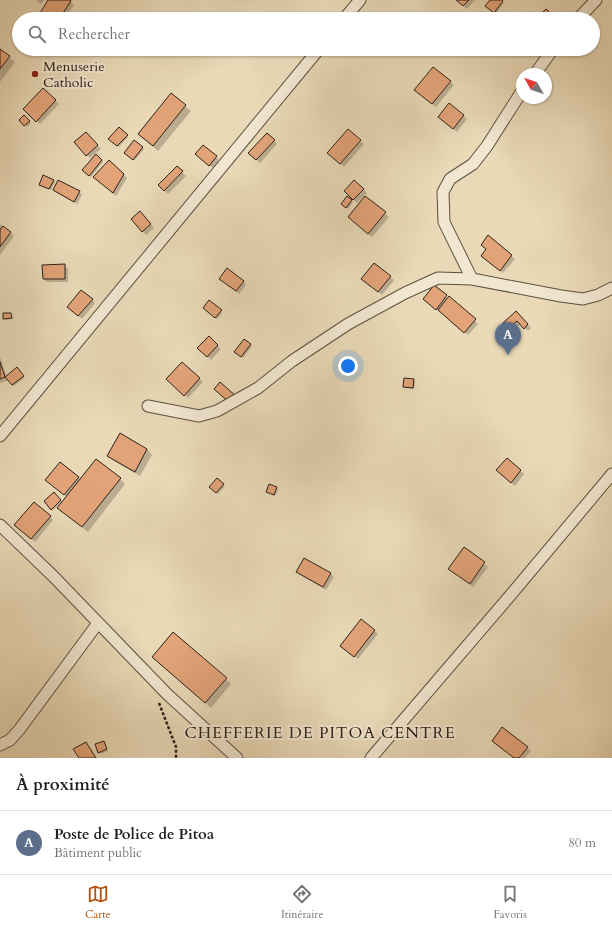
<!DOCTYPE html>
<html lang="fr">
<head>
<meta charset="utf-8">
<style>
	body { margin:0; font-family:Cardo,serif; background:#f2f2f2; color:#202124 }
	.compass { position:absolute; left:516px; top:68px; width:36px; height:36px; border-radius:50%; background:#fff; box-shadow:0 1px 3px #0004; rotate:310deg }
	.you { position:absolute; left:348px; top:366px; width:14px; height:14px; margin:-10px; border:3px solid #fff; border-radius:50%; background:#1a73e8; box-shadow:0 0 0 6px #1a73e833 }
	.badge { display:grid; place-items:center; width:26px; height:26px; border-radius:50%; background:#b45309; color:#fff; font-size:13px; font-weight:700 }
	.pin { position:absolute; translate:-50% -33px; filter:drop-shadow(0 1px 2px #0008) }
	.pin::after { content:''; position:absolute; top:21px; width:14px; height:12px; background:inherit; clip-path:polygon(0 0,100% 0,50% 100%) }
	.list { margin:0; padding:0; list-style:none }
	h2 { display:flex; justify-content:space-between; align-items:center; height:52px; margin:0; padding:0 16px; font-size:17px }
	h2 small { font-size:13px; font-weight:400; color:#757577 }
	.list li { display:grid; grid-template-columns:26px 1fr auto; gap:12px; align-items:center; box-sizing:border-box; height:64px; padding:0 16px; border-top:1px solid #e0e0e0 }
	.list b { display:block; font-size:15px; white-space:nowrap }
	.list p { margin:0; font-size:13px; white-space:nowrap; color:#757577 }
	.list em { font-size:13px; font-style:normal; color:#757577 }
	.icon { flex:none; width:22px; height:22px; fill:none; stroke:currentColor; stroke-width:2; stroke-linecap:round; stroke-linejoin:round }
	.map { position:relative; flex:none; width:612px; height:758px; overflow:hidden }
	.search { position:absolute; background:#fff; box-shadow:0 1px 3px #0004; left:12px; right:12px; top:12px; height:44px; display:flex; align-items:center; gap:10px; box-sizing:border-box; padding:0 14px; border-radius:22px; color:#757577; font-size:15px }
	.sheet { height:116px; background:#fff }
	nav { display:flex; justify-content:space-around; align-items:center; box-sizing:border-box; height:56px; border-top:1px solid #e0e0e0; background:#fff; font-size:11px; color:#757577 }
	nav a { display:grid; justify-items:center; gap:2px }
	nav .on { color:#b45309 }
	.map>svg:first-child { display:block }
	.shadow { fill:#0003 }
	.building { fill:#e2a378; stroke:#2c2119 }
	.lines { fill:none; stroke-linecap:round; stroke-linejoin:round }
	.street-casing { stroke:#5b4f40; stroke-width:13 }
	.path { stroke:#2c2119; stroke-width:2.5; stroke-dasharray:3 2; stroke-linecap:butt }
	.street { stroke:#f1e6d0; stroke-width:11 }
	.poi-dot { fill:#8f2418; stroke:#f1e6d0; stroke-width:1.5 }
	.labels { text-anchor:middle; stroke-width:4; stroke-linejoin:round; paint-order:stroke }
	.poi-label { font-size:14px; fill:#2c2119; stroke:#f1e6d0; text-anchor:start }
	.quarter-label { font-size:16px; letter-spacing:1px; fill:#2c2119; stroke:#f1e6d0 }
</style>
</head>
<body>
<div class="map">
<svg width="612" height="758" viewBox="0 0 612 758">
	<rect width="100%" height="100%" fill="#e9d9b7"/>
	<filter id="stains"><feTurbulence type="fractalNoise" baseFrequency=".005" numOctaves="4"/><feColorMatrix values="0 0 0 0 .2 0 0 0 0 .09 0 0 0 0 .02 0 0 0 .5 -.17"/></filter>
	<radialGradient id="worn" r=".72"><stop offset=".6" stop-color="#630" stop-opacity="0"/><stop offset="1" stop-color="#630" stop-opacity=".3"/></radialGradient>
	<path class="shadow" d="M36 0H44L41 4Z
		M50 0H68L74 5 64 19H43L39 15Z
		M457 0H475L467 9Z
		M491 0H501L504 3 496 14 487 7Z
		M0 50 15 62 0 82Z
		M433 68 454 85 436 107 419 93Z
		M43 89 59 104 40 124 24 109Z
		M171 95 191 111 158 151 139 134Z
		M449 104 467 119 457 132 443 120Z
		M24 116 31 123 27 127 20 120Z
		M119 128 128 137 119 147 110 138Z
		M86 133 101 149 90 158 75 142Z
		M267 134 277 144 260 163 253 157Z
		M134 141 144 149 135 160 125 152Z
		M360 141 364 144 344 167 332 156Z
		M96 155 103 162 91 177 83 170Z
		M216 157 219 160 213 168 199 158Z
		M109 161 127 178 116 196 97 180Z
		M177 167 186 176 168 194 159 185Z
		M53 180 55 182 51 190 41 186Z
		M354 181 367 193 357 203 345 191Z
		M54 190 79 192 82 195 77 204 57 193Z
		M347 197 353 202 348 209 344 206Z
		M365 197 389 217 372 237 352 221Z
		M140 212 154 228 146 235 132 219Z
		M0 224 14 236 0 255Z
		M489 237 515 259 503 273 485 259Z
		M375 264 394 280 382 295 366 282Z
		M64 265 68 269V282H47L44 279Z
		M243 281 246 285 239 294 224 282Z
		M434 287 478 324 468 335 441 311 440 312 428 303Z
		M92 299 95 303 82 319 72 310Z
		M210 302 222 313 217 319 204 308Z
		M516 312 531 328 528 331 521 324 511 332 503 324Z
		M11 314 13 319 6 320 4 318Z
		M209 337 221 349 211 360 199 348Z
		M245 340 252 346 243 358 237 353Z
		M0 357 7 377 18 370 24 378 14 386 9 380 0 383Z
		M182 363 203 382 188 398 168 379Z
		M413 380 415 382 414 389 405 388 404 387Z
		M147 449 152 455 140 476 114 461 108 456Z
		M507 459 524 474 515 486 501 474Z
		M78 477 81 480 120 479 125 484 88 532 59 508 62 502 53 510 45 502 54 493 63 503 67 497 50 483Z
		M217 479 225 486 218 494 210 487Z
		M276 488 278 489 275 496 267 492Z
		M50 517 53 520 35 542 19 528Z
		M464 549 488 567 473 587 449 569Z
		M297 572 330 573 334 577 326 590 301 575Z
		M361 621 378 634 358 659 345 649Z
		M158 662 226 679 231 684 211 708Z
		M503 728 531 751 525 758H514Z
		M104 742 108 751 101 754 99 752Z"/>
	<path class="building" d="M48 0H70L71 1 59 19H43L38 16Z
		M456 0H469L463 6Z
		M490 0H502L503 1 494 13 485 6Z
		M546 9 557 19H544L540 15Z
		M0 49 10 56 0 69Z
		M433 67 451 81 432 104 414 90Z
		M43 88 56 100 36 122 23 109Z
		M171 93 186 105 153 146 138 134Z
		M449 103 464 115 453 129 438 117Z
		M24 115 30 121 24 126 19 120Z
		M119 127 128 135 117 146 108 139Z
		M348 129 361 140 340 164 327 153Z
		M86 132 98 145 86 156 74 142Z
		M267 133 275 140 256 160 248 153Z
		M134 140 143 147 133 160 124 153Z
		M203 145 217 156 209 166 195 154Z
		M96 154 102 160 89 176 82 170Z
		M109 160 124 174 113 193 93 177Z
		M177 166 183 171 164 191 158 185Z
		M43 175 54 180 49 189 39 185Z
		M58 180 80 191 74 202 53 190Z
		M354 180 364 189 353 200 344 191Z
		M347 196 352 200 346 208 341 204Z
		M365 196 386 212 368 234 348 217Z
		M140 211 151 224 142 232 131 219Z
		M3 226 11 232 0 247V230Z
		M488 235 512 255 500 271 481 256 486 249 481 245Z
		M374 263 391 276 378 292 361 279Z
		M65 264V279H43L42 265Z
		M227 268 244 281 236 291 219 279Z
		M434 285 447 295 436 310 423 299Z
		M81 290 93 299 78 316 67 307Z
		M449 296 476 319 464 333 438 310Z
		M209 300 222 310 215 318 203 308Z
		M516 311 528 324 524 329 517 321 507 330 502 324Z
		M3 313H11L12 318 3 319Z
		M209 336 218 345 207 357 197 348Z
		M244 339 251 344 241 357 234 352Z
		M0 362 5 377 0 379Z
		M182 362 200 378 184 396 166 379Z
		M17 367 24 376 12 385 5 377Z
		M404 378 414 379 413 388 403 387Z
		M220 382 237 397 231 404 214 389Z
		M120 433 147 449 135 472 107 456Z
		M507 458 521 470 511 483 496 470Z
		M96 459 121 478 82 527 57 508Z
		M60 462 79 477 64 495 45 480Z
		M217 478 224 484 216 493 209 487Z
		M269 484 277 487 274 495 266 492Z
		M54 492 61 500 51 510 44 501Z
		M34 502 51 516 31 539 14 525Z
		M464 547 485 562 470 584 448 569Z
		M304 558 331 573 323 587 296 572Z
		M361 619 375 630 354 657 340 646Z
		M173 632 227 678 205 703 152 657Z
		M502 727 528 747 519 758H514L492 741Z
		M104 741 107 749 98 753 95 744Z
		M86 742 96 758H79L73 749Z"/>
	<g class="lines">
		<g class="street-casing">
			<path id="street" d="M344 19 360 0
				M578 19 596 0
				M535 74 553 49
				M522 91 487 146 473 164 450 179 443 192 444 222 472 279 561 296 583 299 598 295 612 288
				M148 406 199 416 217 411 258 388 292 361 348 324 405 293 438 278 472 279
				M0 436 319 49
				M0 525 53 576 167 694 237 758
				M0 745 10 740 19 730 98 623
				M371 758 514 591 612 474"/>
		</g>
		<path class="path" d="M159 703 176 747V758"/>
		<use href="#street" class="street"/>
	</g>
	<circle class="poi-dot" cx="35" cy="74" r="4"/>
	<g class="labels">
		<g class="poi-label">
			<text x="43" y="71">Menuserie<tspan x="43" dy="16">Catholic</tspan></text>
		</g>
		<g class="quarter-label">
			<text x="320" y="738">CHEFFERIE DE PITOA CENTRE</text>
		</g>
	</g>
	<rect width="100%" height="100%" filter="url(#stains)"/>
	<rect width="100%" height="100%" fill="url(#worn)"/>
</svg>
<svg class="compass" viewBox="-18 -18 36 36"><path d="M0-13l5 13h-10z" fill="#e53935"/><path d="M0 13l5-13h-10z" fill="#757577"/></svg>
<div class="you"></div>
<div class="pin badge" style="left:508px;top:355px;background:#5c6f8a">A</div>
<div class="search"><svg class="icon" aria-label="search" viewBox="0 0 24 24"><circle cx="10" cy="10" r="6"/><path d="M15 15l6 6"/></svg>Rechercher</div>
</div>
<section class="sheet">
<h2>À proximité<small></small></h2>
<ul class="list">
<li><span class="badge" style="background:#5c6f8a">A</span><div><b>Poste de Police de Pitoa</b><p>Bâtiment public</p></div><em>80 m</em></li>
</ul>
</section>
<nav>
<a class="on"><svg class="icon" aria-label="map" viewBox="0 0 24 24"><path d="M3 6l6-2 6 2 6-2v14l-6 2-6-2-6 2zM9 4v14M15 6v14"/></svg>Carte</a>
<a><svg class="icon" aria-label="directions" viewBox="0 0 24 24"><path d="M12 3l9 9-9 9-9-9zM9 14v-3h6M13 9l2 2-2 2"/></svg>Itinéraire</a>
<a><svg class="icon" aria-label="saved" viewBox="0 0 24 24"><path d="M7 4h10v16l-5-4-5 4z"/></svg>Favoris</a>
</nav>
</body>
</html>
